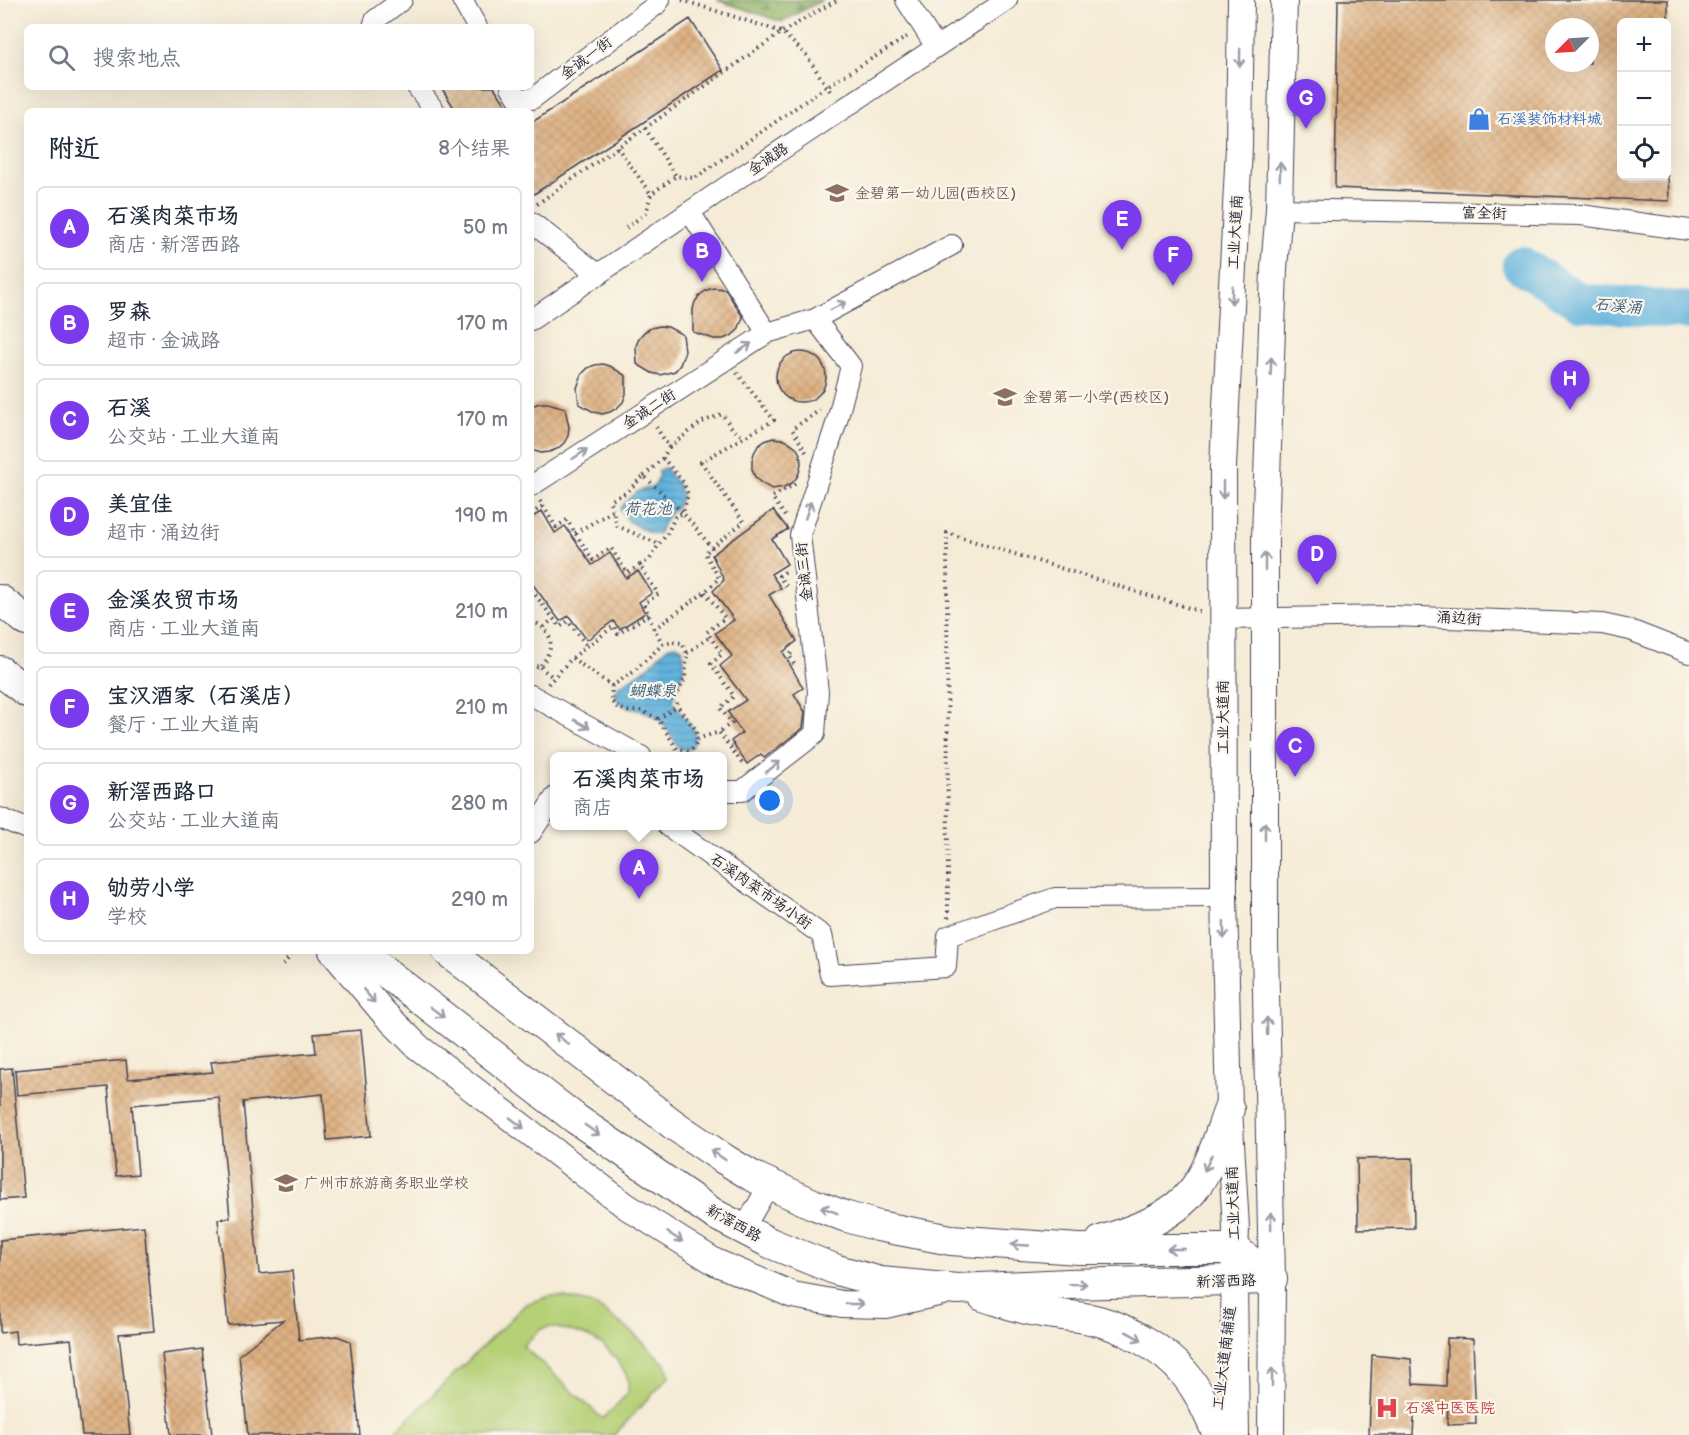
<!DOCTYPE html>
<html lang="zh">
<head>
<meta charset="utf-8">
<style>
	body { margin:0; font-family:"Balsamiq Sans","LXGW WenKai TC",sans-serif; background:#f6f6f7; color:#1f2937 }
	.controls { position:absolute; right:18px; top:18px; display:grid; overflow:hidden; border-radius:9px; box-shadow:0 6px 24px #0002 }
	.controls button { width:54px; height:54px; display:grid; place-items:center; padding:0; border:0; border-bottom:2px solid #e0e1e3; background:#fff; color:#1f2937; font:30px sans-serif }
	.compass { position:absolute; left:1545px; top:18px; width:54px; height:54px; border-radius:50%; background:#fff; box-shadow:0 6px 24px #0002; rotate:246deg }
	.you { position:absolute; left:770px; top:801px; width:21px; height:21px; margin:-15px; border:4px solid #fff; border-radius:50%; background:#1a73e8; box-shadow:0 0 0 9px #1a73e833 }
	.badge { display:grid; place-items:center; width:39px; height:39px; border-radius:50%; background:#7c3aed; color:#fff; font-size:20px; font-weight:700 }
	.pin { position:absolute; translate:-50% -50px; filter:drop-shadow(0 2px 3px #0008) }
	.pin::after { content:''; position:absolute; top:32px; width:21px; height:18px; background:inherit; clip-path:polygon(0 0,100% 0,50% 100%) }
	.popup { position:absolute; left:550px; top:752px; width:177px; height:78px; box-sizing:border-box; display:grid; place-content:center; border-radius:9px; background:#fff; filter:drop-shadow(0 2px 4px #0005); font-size:20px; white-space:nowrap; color:#747a83 }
	.popup b { font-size:22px; color:#1f2937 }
	.popup::after { content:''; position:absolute; left:50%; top:100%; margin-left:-12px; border:12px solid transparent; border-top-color:#fff }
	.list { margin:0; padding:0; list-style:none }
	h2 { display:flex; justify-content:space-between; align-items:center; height:78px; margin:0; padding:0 24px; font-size:26px }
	h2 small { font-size:20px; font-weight:400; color:#747a83 }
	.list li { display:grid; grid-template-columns:39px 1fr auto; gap:18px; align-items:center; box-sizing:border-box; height:84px; margin:0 12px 12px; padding:0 12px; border:2px solid #e0e1e3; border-radius:9px }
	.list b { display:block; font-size:22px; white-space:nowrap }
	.list p { margin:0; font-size:20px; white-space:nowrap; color:#747a83 }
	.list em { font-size:20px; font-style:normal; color:#747a83 }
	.icon { flex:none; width:33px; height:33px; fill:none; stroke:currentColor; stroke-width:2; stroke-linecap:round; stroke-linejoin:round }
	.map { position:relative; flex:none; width:1689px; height:1435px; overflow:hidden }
	.search { position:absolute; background:#fff; box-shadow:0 6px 24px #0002; left:24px; top:24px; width:510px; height:66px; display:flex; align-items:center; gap:15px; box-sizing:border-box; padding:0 21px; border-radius:9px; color:#747a83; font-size:22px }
	.panel { position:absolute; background:#fff; box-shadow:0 6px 24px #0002; left:24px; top:108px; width:510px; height:846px; border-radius:9px }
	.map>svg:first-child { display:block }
	.forest { fill:url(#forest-firs); stroke:#596a51; stroke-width:1.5 }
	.garden { fill:#b5d076; stroke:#6c7958; stroke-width:1.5; fill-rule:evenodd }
	.water { fill:url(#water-rules); stroke:#426b8c; stroke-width:1.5 }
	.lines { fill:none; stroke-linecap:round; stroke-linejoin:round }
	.river { stroke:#62b4dd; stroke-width:38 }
	.building { fill:url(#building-cross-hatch); fill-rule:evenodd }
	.minor-casing { stroke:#424052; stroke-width:22 }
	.major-casing { stroke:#424052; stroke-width:28 }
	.highway-casing { stroke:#424052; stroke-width:32 }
	.path { stroke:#424052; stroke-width:4; stroke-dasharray:1.5 4.5; stroke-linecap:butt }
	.minor { stroke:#fff; stroke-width:20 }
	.major { stroke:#fff; stroke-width:26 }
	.highway { stroke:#fff; stroke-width:30 }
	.oneway { stroke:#9c9ca7 }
	.labels { text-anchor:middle; stroke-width:4.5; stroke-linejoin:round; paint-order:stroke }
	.street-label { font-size:15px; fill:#22223b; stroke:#fbf7ec }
	.shop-label { font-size:15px; fill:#366cbe; stroke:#fbf7ec; text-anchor:start }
	.education-label { font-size:15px; fill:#785e54; stroke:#fbf7ec; text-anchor:start }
	.health-label { font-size:15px; fill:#be3a42; stroke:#fbf7ec; text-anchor:start }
	.water-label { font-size:16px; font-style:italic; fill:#3c5c7c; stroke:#fbf7ec }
</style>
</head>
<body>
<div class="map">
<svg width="1689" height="1435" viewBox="0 0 1689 1435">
	<defs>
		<pattern id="forest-firs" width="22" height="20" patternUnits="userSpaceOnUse" patternTransform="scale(1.5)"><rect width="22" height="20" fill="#90b267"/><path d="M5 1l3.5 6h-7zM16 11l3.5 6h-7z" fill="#759056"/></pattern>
		<pattern id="water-rules" width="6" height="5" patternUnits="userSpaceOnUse" patternTransform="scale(1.5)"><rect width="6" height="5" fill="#62b4dd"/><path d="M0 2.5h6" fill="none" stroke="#5092b4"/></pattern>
		<pattern id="building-cross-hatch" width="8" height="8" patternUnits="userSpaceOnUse" patternTransform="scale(1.5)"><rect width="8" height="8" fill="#deb182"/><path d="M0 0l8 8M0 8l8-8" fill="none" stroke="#be9871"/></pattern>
	</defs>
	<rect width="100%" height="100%" fill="#fbf7ec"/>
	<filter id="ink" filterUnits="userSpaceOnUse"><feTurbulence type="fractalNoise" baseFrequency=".0167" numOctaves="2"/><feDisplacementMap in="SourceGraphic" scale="12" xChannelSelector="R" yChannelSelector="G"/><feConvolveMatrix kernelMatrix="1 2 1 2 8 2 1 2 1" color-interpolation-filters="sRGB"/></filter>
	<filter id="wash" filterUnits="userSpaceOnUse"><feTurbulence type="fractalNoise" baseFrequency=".008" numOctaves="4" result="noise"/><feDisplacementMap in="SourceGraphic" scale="24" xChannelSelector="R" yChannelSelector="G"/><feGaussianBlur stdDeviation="1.35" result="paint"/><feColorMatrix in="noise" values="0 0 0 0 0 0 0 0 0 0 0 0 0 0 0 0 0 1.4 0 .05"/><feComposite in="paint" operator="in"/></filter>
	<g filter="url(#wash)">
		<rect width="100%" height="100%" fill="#f5ebd6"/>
		<path class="forest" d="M717 0H822L782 22Z"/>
		<path class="garden" d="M550 1296 565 1297 592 1304 607 1313 632 1332 666 1365 670 1376 614 1435H392L526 1304ZM551 1327C581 1332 606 1339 621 1367 624 1371 627 1375 628 1379 629 1384 628 1389 628 1393L603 1419 523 1346 541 1329Z"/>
		<path class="water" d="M665 468 678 485 682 496 677 507 669 514 658 534 650 533 629 522 620 509C631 495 636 490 655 486L658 479 659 470Z
			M676 645 682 648C688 666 680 681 673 698V702L694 730C697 742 693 754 679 748 672 738 666 723 656 717 642 707 623 712 615 696L618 687 650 666 657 657 669 646Z"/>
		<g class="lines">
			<path class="river" d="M1521 265 1580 302 1689 311"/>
		</g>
		<g id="blocks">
			<path class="building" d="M1338 0H1668V22H1622V176H1668L1669 201 1335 188ZM1554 27H1590V63H1554Z
				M690 19 723 70 531 196V123Z
				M441 87H494L510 111H456Z
				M714 288 725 289 743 317 738 330 731 336 723 339H714L693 332V309L695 302 700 295 707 290Z
				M660 326 668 327 683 335 685 351 680 365 675 371 660 375 652 373 637 364 636 346 639 338 644 332 651 328Z
				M776 377a25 25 0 1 1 50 0a25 25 0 1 1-50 0Z
				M603 364 610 366 626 376V394L623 402 617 408 610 412 602 414 594 412 579 404 577 388 582 374 588 368 595 365Z
				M540 403H548L565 408 569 427 568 436 564 443 557 449 549 452 541 453 531 450V406Z
				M773 438 782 439 789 442 796 447 800 454 801 462 800 470 797 477 792 483 784 487 772 489 761 483 755 477 752 469V461L754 453 758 446 765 441Z
				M773 510 788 529 772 539 787 564 771 574 781 588 769 595 797 641 783 652 803 688 794 694 805 712 803 728 764 758 761 754 747 764 731 741 742 733 728 712 746 700 720 666 732 656 715 633 734 620 713 591 724 580 712 555Z
				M542 511 555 533 565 526 592 565 610 553 626 578 638 571 652 593 639 602 645 613 620 629 613 621 587 640 569 616 560 621 531 582V518Z
				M361 1030 371 1136 327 1140 323 1094 243 1102 259 1274 292 1271 299 1340 337 1336 350 1341 360 1435H248L239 1355 283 1320 228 1325 218 1219 230 1218 219 1097 132 1105 138 1174 116 1176 108 1087 17 1095 15 1070 126 1060 128 1079 213 1072 211 1062 316 1053 314 1034Z
				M12 1068 24 1198 0 1200V1069Z
				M1413 1158 1414 1228 1358 1229 1357 1159Z
				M144 1226 154 1331 119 1334 130 1435H82L71 1339 16 1344 15 1331 0 1333V1240Z
				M1447 1338 1473 1339 1476 1424 1447 1425 1448 1404 1415 1402 1413 1435H1369L1372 1355 1411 1359 1413 1384 1446 1386Z
				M202 1349 212 1435H171L162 1354Z"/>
		</g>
	</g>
	<g filter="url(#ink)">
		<use href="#blocks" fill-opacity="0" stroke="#424052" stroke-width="1.5"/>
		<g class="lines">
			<g class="minor-casing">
				<path id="minor" d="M462 0 477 27
					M906 0 936 47
					M373 27 375 20 402 0
					M417 87 435 111
					M511 87 518 98 532 99 656 5 660 0
					M1279 209 1581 215 1689 230
					M690 212 767 333 815 319
					M531 222 599 275
					M531 320 736 180 1007 0
					M531 486 767 333
					M1223 619 1393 616 1602 624 1630 630 1689 653
					M531 695 641 756
					M723 791H742L815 734 818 692 800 535 837 421 851 366 815 319 952 245
					M0 818 27 829
					M668 826 822 935 830 975 946 967 948 936 1055 898 1224 897
					M531 833 555 797
					M743 1230 769 1185"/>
			</g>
			<g class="major-casing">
				<path id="major" d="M332 951 384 1013 418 1047 626 1206 715 1262 793 1295 842 1304 885 1305 942 1292
					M1236 1435 1234 1281 1236 1228 1229 1109 1224 897 1223 466 1239 147 1241 0
					M1271 1435 1272 1279 1265 945V538L1274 268 1279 209 1284 0"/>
			</g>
			<g class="highway-casing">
				<path id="highway" d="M0 600 27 621
					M0 671 27 692
					M358 951 576 1119 714 1214 770 1243 837 1270 880 1282 957 1289 1068 1284 1272 1279
					M447 951 674 1125 724 1159 752 1176 813 1204 844 1216 878 1226 951 1240 1078 1249H1235L1272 1279
					M1101 1241C1134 1230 1172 1218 1194 1189 1211 1167 1219 1135 1229 1109
					M983 1296C1000 1301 1018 1308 1036 1311 1053 1315 1072 1315 1090 1319 1122 1325 1163 1348 1184 1373 1198 1389 1206 1409 1215 1428"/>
			</g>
			<path class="path" d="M682 0 782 32 806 55 832 94
				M645 128 676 176
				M617 147 651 194
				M537 204 782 32 837 0
				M626 228 646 213 651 194 676 176 695 178 827 86 907 37
				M656 427 669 447 663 458 683 482 688 494 683 513 644 476 625 493 610 501 617 526 659 544
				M669 447 702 422 722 414 732 428 744 438
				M806 452 792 429 820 410
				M644 476 663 458
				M540 501 556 527 567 520 593 560 611 548 627 573 640 565 658 594 644 604 654 629 663 644
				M531 514 543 506
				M785 516 772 497 795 484
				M575 533 613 511
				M640 565 650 559 659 544 667 534 675 517 683 513 712 548
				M786 586 779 576 786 571
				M705 592 725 618 707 632 722 654 711 664 734 696 720 708 732 723 719 732
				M531 593 533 592 560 627 568 621 587 646
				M531 622C546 624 555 640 548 654 546 659 542 663 540 667L531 665
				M544 627 553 619
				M654 629 705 592 719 578 705 553 744 522 701 462 774 420 737 373
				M673 642 682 643 687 653 685 678 676 697 677 706 696 730 697 743 690 752 677 749 658 719 642 711H628L618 708 611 701 612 686 633 672 663 644Z
				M687 653 710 637
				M572 658 612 686
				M794 664 789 655 795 651
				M540 667 554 678
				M548 684 572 658 614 626 618 634 649 614
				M658 719 677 706
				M697 739 719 732 744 766
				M948 918 947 533 1202 612
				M283 965 294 951"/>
			<use href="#minor" class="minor"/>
			<use href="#major" class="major"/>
			<use href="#highway" class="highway"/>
		</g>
		<defs><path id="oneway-shaft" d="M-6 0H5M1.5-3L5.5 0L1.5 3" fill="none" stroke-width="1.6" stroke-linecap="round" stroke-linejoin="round" transform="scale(1.5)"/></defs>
		<g class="oneway">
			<use href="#oneway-shaft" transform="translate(1240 58) rotate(91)"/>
			<use href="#oneway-shaft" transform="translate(1280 171) rotate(-89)"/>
			<use href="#oneway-shaft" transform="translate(1232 295) rotate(93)"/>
			<use href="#oneway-shaft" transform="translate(838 306) rotate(-28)"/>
			<use href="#oneway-shaft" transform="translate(744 348) rotate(-33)"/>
			<use href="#oneway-shaft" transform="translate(1271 366) rotate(-88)"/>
			<use href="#oneway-shaft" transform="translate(580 454) rotate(-33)"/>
			<use href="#oneway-shaft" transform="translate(1223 490) rotate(90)"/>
			<use href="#oneway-shaft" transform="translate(808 510) rotate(-72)"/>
			<use href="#oneway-shaft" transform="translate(1265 561) rotate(-90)"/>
			<use href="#oneway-shaft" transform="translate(582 724) rotate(29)"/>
			<use href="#oneway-shaft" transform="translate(773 767) rotate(-38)"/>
			<use href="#oneway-shaft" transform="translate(1265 831) rotate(-90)"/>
			<use href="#oneway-shaft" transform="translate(1224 930) rotate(89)"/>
			<use href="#oneway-shaft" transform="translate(369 996) rotate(50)"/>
			<use href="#oneway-shaft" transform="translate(437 1012) rotate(37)"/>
			<use href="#oneway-shaft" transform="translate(1267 1026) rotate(-91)"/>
			<use href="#oneway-shaft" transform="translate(562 1039) rotate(-142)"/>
			<use href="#oneway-shaft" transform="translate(517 1123) rotate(38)"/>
			<use href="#oneway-shaft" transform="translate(592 1130) rotate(35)"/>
			<use href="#oneway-shaft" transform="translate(718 1155) rotate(-146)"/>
			<use href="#oneway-shaft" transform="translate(1208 1163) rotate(114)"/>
			<use href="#oneway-shaft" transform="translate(829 1210) rotate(-159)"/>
			<use href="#oneway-shaft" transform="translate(1271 1221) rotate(-91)"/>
			<use href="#oneway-shaft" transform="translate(675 1237) rotate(32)"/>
			<use href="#oneway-shaft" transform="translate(1020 1245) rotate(-177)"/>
			<use href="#oneway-shaft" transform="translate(1176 1249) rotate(180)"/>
			<use href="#oneway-shaft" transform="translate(1078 1284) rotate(-1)"/>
			<use href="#oneway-shaft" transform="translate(855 1304)"/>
			<use href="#oneway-shaft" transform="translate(1134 1336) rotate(29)"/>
			<use href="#oneway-shaft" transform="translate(1272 1377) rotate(-90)"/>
		</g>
	</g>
	<defs>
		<g id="shop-bare" transform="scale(1.8)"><path d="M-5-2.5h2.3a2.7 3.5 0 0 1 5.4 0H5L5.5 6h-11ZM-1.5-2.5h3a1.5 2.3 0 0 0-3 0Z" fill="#3f7fe0" stroke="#fbf7ec" stroke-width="2.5" paint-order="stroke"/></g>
		<g id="school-bare" transform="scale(1.8)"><path d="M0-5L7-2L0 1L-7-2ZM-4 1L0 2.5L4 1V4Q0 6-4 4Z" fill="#8d6e63" stroke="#fbf7ec" stroke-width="2.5" paint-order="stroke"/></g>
		<g id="hospital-bare" transform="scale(1.8)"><path d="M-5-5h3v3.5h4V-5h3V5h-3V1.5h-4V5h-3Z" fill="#e0444e" stroke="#fbf7ec" stroke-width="2.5" paint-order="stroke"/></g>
	</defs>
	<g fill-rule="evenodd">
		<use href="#shop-bare" x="1479" y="119"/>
		<use href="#school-bare" x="837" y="193"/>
		<use href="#school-bare" x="1005" y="397"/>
		<use href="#school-bare" x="286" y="1183"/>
		<use href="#hospital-bare" x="1387" y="1408"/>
	</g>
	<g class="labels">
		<g class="street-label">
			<text transform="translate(586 58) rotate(-37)" y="5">金诚一街</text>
			<text transform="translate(768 159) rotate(-34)" y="5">金诚路</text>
			<text transform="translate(1484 213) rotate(1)" y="5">富全街</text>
			<text transform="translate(1235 232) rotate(-87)" y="5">工业大道南</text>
			<text transform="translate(649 409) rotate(-33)" y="5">金诚二街</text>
			<text transform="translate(804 572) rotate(-96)" y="5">金诚三街</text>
			<text transform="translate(1459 618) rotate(3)" y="5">涌边街</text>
			<text transform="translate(1223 717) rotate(-90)" y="5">工业大道南</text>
			<text transform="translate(761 891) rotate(35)" y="5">石溪肉菜市场小街</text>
			<text transform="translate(1233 1203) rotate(-92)" y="5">工业大道南</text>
			<text transform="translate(734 1223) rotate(29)" y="5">新滘西路</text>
			<text transform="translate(1226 1281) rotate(-2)" y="5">新滘西路</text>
			<text transform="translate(1224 1358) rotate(-83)" y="5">工业大道南辅道</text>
		</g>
		<g class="shop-label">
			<text x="1497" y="124">石溪装饰材料城</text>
		</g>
		<g class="education-label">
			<text x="855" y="198">金碧第一幼儿园(西校区)</text>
			<text x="1023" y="402">金碧第一小学(西校区)</text>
			<text x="304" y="1188">广州市旅游商务职业学校</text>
		</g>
		<g class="health-label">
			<text x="1405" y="1413">石溪中医医院</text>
		</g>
		<g class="water-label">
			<text transform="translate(1618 305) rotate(5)" y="6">石溪涌</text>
			<text x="648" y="514">荷花池</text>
			<text x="653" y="696">蝴蝶泉</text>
		</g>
	</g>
</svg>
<div class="controls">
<button>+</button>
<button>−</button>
<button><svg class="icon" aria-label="locate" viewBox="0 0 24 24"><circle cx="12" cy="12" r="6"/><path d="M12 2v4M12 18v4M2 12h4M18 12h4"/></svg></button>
</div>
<svg class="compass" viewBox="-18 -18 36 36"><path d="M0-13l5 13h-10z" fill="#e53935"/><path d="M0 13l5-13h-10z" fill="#747a83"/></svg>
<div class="you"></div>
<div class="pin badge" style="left:639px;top:899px">A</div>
<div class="popup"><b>石溪肉菜市场</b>商店</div>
<div class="pin badge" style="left:702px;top:282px">B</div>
<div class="pin badge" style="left:1295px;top:777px">C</div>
<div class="pin badge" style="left:1317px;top:585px">D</div>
<div class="pin badge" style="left:1122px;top:250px">E</div>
<div class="pin badge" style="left:1173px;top:286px">F</div>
<div class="pin badge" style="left:1306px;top:129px">G</div>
<div class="pin badge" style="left:1570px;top:410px">H</div>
<div class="search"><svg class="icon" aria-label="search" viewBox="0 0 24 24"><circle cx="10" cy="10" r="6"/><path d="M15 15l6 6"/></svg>搜索地点</div>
<section class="panel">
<h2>附近<small>8个结果</small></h2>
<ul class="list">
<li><span class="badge">A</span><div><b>石溪肉菜市场</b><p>商店 · 新滘西路</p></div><em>50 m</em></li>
<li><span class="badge">B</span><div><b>罗森</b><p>超市 · 金诚路</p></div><em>170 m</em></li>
<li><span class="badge">C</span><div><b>石溪</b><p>公交站 · 工业大道南</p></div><em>170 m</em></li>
<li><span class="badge">D</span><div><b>美宜佳</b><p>超市 · 涌边街</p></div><em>190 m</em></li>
<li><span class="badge">E</span><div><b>金溪农贸市场</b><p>商店 · 工业大道南</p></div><em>210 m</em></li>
<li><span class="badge">F</span><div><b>宝汉酒家（石溪店）</b><p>餐厅 · 工业大道南</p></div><em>210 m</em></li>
<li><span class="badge">G</span><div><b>新滘西路口</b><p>公交站 · 工业大道南</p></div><em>280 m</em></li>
<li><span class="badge">H</span><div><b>劬劳小学</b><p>学校</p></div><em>290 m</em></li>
</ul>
</section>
</div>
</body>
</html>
